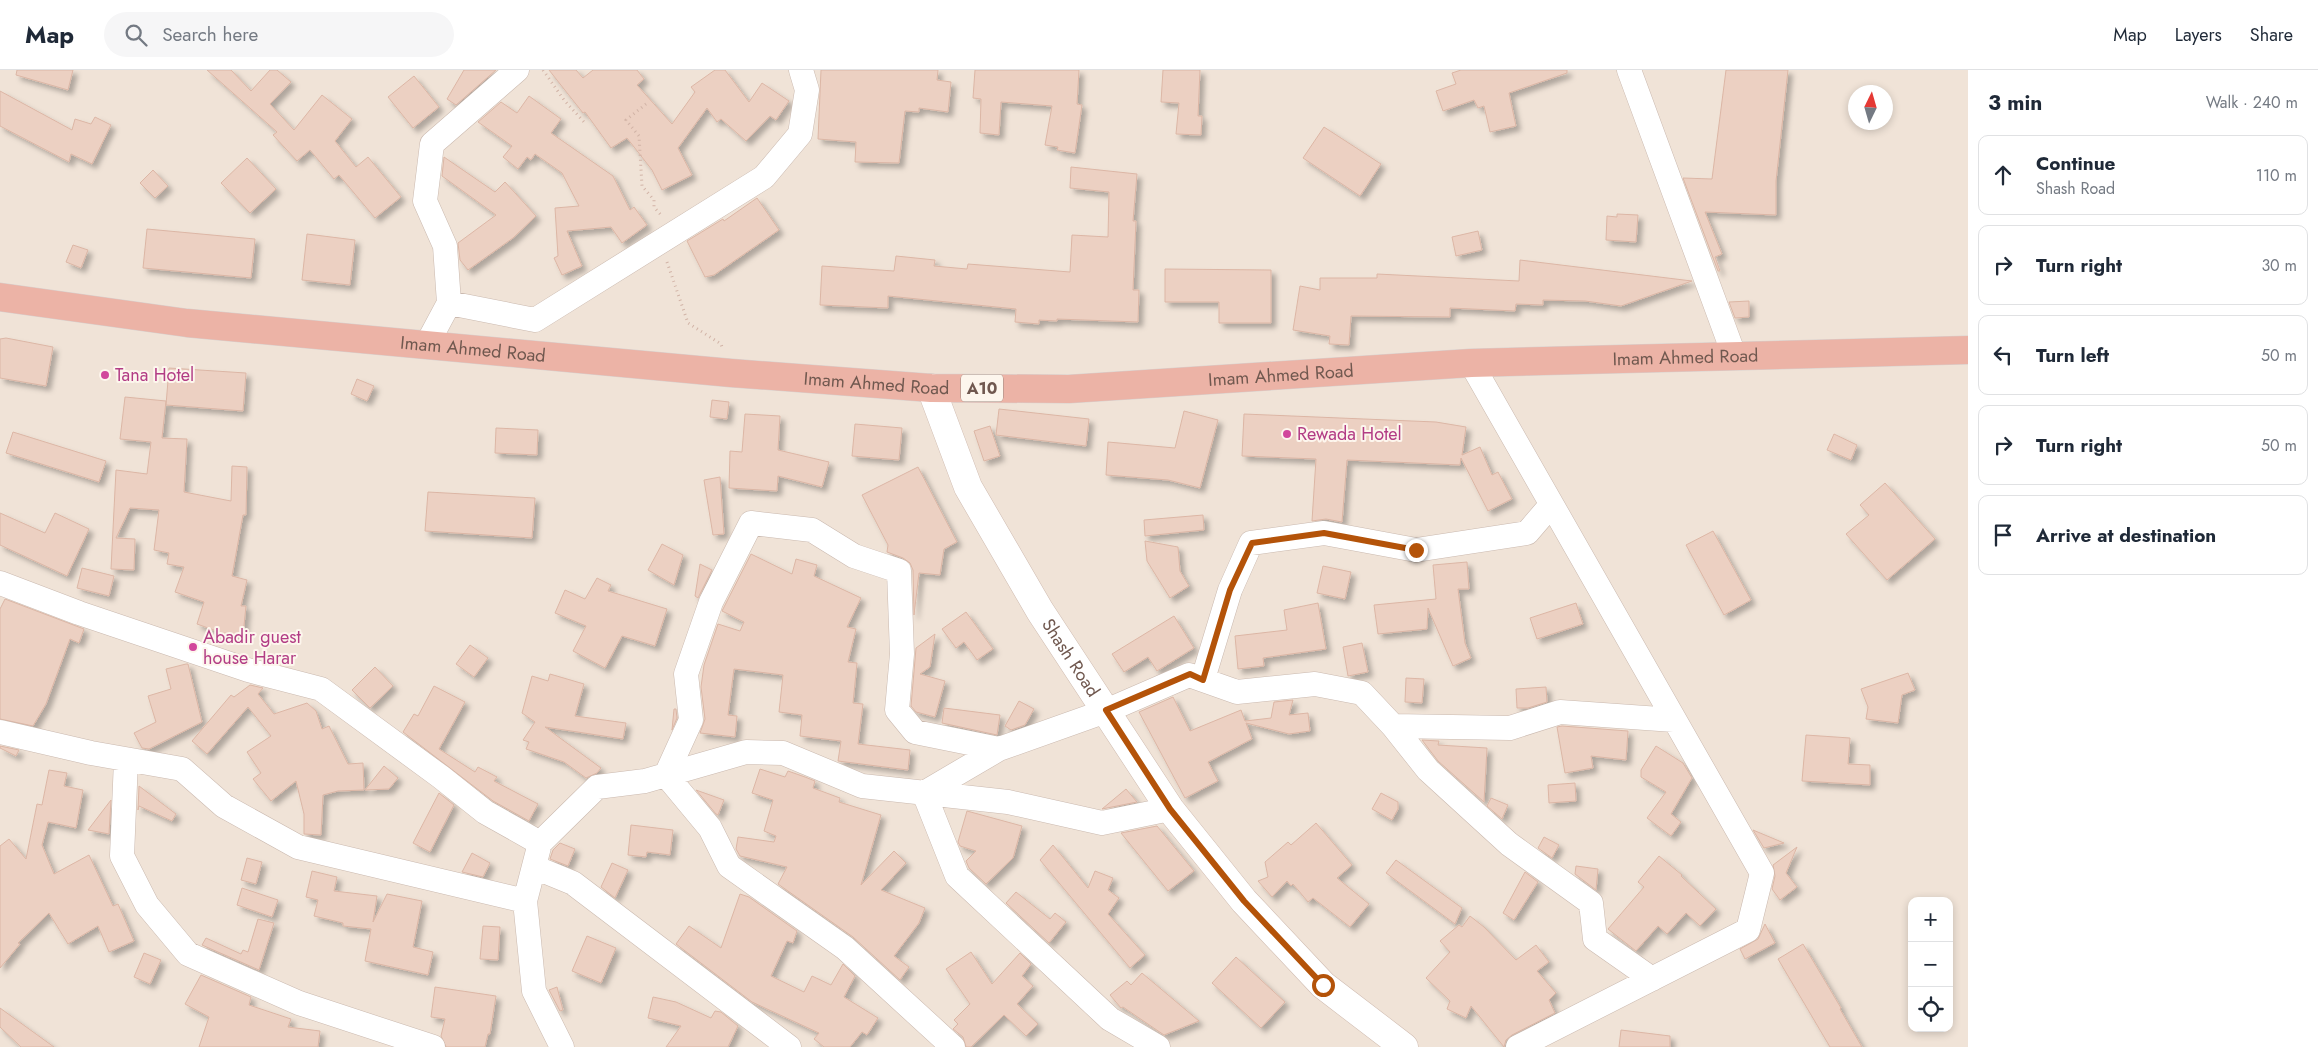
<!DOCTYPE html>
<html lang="en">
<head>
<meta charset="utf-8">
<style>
	body { margin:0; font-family:Jost,sans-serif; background:#f6f6f7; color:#1f2937 }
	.controls { position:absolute; right:15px; bottom:15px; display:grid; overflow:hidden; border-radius:10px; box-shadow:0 2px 8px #0003 }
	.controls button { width:45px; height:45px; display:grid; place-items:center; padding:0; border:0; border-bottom:1px solid #e0e1e3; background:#fff; color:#1f2937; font:25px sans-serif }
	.compass { position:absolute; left:1848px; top:15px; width:45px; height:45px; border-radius:50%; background:#fff; box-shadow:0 2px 8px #0003; rotate:5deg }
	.stop { position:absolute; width:15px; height:15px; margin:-11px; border:4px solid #b45309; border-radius:50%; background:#fff }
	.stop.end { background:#b45309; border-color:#fff; box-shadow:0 1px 5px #0008 }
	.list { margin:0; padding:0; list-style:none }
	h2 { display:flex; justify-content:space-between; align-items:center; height:65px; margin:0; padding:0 20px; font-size:21px }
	h2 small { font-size:16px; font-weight:400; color:#747a83 }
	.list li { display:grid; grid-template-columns:32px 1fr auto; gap:15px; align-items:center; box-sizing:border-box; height:80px; margin:0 10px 10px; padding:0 10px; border:1px solid #e0e1e3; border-radius:10px }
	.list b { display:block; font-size:19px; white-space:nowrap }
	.list p { margin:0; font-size:16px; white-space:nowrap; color:#747a83 }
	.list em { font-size:16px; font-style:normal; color:#747a83 }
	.icon { flex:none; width:28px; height:28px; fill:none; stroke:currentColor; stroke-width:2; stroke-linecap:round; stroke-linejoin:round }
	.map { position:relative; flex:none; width:1968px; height:977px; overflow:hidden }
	header { display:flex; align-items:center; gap:30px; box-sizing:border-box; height:70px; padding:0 25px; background:#fff; border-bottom:1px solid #e0e1e3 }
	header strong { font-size:24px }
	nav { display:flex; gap:28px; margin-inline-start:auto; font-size:18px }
	.search { width:350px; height:45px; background:#f6f6f7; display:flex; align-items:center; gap:12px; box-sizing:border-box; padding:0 18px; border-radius:28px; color:#747a83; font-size:19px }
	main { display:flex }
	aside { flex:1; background:#fff }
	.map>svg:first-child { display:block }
	.residential { fill:#f0e3d7; fill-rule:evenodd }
	.building { fill:#ecd0c2; stroke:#dcb6a5; filter:url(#shadow) }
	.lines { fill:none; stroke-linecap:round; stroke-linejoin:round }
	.street-casing { stroke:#cab9af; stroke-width:25 }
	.secondary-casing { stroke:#cfbbb0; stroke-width:29 }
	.highway-casing { stroke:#d7d0ce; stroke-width:29 }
	.path { stroke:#d1b3a6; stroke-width:3; stroke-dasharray:1 4; stroke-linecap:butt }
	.street { stroke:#fff; stroke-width:24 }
	.secondary { stroke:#fff; stroke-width:28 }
	.highway { stroke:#ecb3a6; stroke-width:28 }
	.route { stroke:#b45309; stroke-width:6 }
	.hotel-dot { fill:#d1479c; stroke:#fdf6ed; stroke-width:2 }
	.labels { text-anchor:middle; stroke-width:4; stroke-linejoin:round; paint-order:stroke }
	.shield { fill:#fdf6ed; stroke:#9a877e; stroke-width:1 }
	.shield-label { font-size:16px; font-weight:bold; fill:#70584f }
	.street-label { font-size:18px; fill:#70584f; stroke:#fdf6ed }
	.hotel-label { font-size:18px; fill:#b23c85; stroke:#fdf6ed; text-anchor:start }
</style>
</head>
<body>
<header>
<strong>Map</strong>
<div class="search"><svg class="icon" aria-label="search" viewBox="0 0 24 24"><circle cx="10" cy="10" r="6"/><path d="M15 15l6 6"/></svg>Search here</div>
<nav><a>Map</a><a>Layers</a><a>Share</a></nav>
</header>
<main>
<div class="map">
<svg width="1968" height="977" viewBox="0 0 1968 977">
	<defs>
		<filter id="shadow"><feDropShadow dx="4.5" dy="4.5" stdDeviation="2.5" flood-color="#0004"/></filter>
	</defs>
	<rect width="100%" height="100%" fill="#faf1e8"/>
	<path class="residential" d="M0 0H1968V977H0ZM1856 22H1886V52H1856ZM1912 831H1949V958H1912Z"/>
	<path class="building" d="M17 0H73L68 20 16 5Z
		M207 0H231L251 21 270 0H277L291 12 270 34 294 60 322 25 352 49 335 71 356 97 368 87 401 127 375 148 339 105 334 109 310 80 297 91 273 65 277 62Z
		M464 0H496L456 35 447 29Z
		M549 0H576L583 8 593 0H637L644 9 637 15 672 54 695 22 691 17 715 0H725L749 32 762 13 789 31 776 50 770 46 746 71 721 49 717 52 707 38 678 78 692 105 662 120 652 100 627 68 611 78 585 42 583 43Z
		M821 0H938L937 10 951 12 948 42 919 38V42L905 41 899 93 855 92 856 72 818 69Z
		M975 0H1079L1077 34 1082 35 1075 83 1057 80 1058 77 1045 75 1052 36 1001 32 999 65 980 63 981 29 973 28Z
		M1163 0H1200L1198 46H1202L1201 65 1176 64 1179 33 1161 32Z
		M1461 0H1567V3L1509 23 1516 56 1490 62 1484 36 1478 38 1474 30 1443 41 1436 21 1456 14 1452 3Z
		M1726 0H1788L1776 111V145L1705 142 1722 184 1715 187 1720 201H1718L1683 108 1712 109Z
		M414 6 439 37 413 58 388 27Z
		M0 21 72 60 75 49 91 54 95 47 111 55 92 94 71 84 69 92 0 56Z
		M529 26 561 49 551 63 613 106 630 140 634 137 647 155 622 173 611 157 567 161 582 196 562 205 554 188 558 186 555 138 579 136 562 103 535 84 531 90 527 87 518 99 503 87 512 76 478 52 501 32 517 43Z
		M1324 57 1381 94 1360 126 1303 88Z
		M444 87 495 122 505 112 536 146 513 168 468 200 460 190 458 173 496 145 442 106Z
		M247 88 276 119 250 143 221 113Z
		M1071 97 1137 104 1133 151H1136L1133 220H1139L1138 252 1057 249V251L1039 250V254L1015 252 1016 239 888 226V238L820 235 822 196 894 201 896 186 935 190 934 196 967 199 968 194 1070 202 1072 165 1108 167 1109 122 1070 118Z
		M153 100 168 116 155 128 140 113Z
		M757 128 779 160 714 205 705 207 687 171 723 149 724 151Z
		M1617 144 1638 145 1636 172 1606 170 1607 146 1617 147Z
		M147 159 255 169 251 208 143 198Z
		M1478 161 1482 180 1456 186 1452 167Z
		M307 164 355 170 350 215 302 210Z
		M73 175 88 180 81 198 66 192Z
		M1520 190 1692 211 1621 236 1585 231 1543 230V235L1516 234 1515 241 1450 238V247L1351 246 1349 275 1329 274 1330 266 1293 260 1300 216 1320 220V208H1377V204L1519 211Z
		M1165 199 1271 200V253H1219V232H1165Z
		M1749 231V247L1735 248 1729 232Z
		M6 268 53 277 46 316 0 308V269Z
		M169 298 246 303 243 341 166 335Z
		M357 309 374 316 367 331 351 324Z
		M125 327 166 331 162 368 187 369 184 422 231 431 232 396 247 397 246 445H243L232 506 247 510 241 536H246L243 565 222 563 197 554 204 532 175 522 184 497 167 494 169 483 154 480 159 440 130 438 116 468 135 469 134 500 111 499 116 400 147 404 151 372 120 369Z
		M712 330 729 332 727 349 710 347Z
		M999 339 1089 349 1086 376 996 365Z
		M1184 341 1218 350 1200 418 1168 410 1106 405 1108 372 1175 378Z
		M745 344 780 346 778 380 829 392 822 417 778 406 777 421 729 418 730 381 742 382Z
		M1244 344 1436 352 1466 357 1462 385 1480 377 1492 405 1498 402 1512 429 1488 441 1461 388 1460 395 1347 390 1342 452 1326 449 1312 451 1316 389 1242 386Z
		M855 354 902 358 899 390 852 386Z
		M990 356 1000 386 984 391 974 361Z
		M496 358 538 360 537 385 495 383Z
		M13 362 106 391 99 412 6 383Z
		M1834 364 1857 375 1851 390 1827 380Z
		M918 397 957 472 944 479 940 505 919 503 914 545 913 500 910 493 903 488 887 482 888 475 862 425Z
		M720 407 724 464 713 465 704 410Z
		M1885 413 1935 469 1887 510 1846 464 1869 445 1860 435Z
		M428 422 535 428 532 468 425 461Z
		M0 443 45 463 55 443 89 459 67 506 0 475Z
		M1203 445 1204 460 1145 466 1144 450Z
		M1713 461 1751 530 1724 545 1686 475Z
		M1145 471 1178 477 1180 501 1189 516 1170 528 1147 491Z
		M662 474 683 485 674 515 648 500Z
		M751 484 792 504 796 489 817 495 814 506 861 528 847 557 856 559 848 592 857 593 853 633 863 634 858 674 910 680 908 700 838 691 841 671 800 666 802 645 779 642 783 605 734 599 728 645 737 646 735 667 700 663 705 649 701 617 704 595 718 554 740 561 744 552 722 541Z
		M1467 492 1469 519H1458L1465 573 1471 588 1453 596 1428 538 1427 559 1378 564 1374 535 1436 529 1433 495Z
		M700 494 712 500 698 528 695 526Z
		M1323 496 1351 502 1345 529 1317 523Z
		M82 498 114 506 109 526 77 518Z
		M597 508 611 515 608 521 667 539 655 576 622 566 605 598 573 581 586 556 555 543 565 520 585 529Z
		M5 529 84 559 79 573 70 569 46 634 33 656 0 649V539Z
		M1318 533 1326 579 1263 588 1264 596 1238 599 1235 566 1287 560 1284 540Z
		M1576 533 1583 554 1537 569 1530 548Z
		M966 542 993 579 977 590 964 572 956 578 942 559Z
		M1174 546 1194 578 1157 601 1148 587 1124 602 1112 584Z
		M935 564 930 597 920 604 945 611 935 647 916 642 911 636 916 578Z
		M1362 573 1368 602 1348 606 1343 577Z
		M470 575 488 588 474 607 456 594Z
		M186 594H188L202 652 149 679 142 678 134 663 156 652 148 626 171 619 166 599Z
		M375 597 393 616 370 638 352 620Z
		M1908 603 1915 620 1902 625 1898 653 1866 649 1868 637 1861 619Z
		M550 604 584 614 575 646 626 653 623 669 545 657 601 698 597 703 586 708 564 692 526 679 529 672 523 670 535 652 522 643 532 606 548 611Z
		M1406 608 1424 609 1422 633 1405 632Z
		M250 615 263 618 258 624 274 644 307 633 316 641 322 659 329 656 348 694 363 693 364 720 338 721 323 725 321 765 304 764V744L296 711 271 731 253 709 261 703 247 682 271 666 248 637 207 684 192 671 231 625 234 627Z
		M434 616 465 632 439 679 475 702 478 697 497 707 494 711 538 734 529 751 493 731 403 662 414 644 418 646Z
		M1546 617 1547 632 1528 638H1517L1516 619Z
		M1173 627 1190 661 1241 640 1245 651 1271 648 1274 632 1293 630 1289 645 1308 643 1310 661 1289 664 1246 653 1252 669 1208 692 1218 711 1185 728 1139 642Z
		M1019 631 1034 639 1025 655 1011 660 1005 656Z
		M944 638 1000 645 997 665 942 653Z
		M674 639H676L677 648 672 660Z
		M1562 656 1628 661 1626 690 1591 686 1593 698 1565 703 1557 657Z
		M1806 665 1850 668 1848 694 1870 695V715L1802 711Z
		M1422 670 1439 671 1438 675 1487 678 1484 732 1438 691Z
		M0 676 19 680 16 686 0 678Z
		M1656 676 1683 693 1692 708 1671 744 1681 752 1671 766 1647 748 1666 722 1641 707V700Z
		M384 696 398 708 389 719 365 720Z
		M760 699 785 707 788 701 805 707 815 711 813 718 840 728 839 732 881 745 861 815 894 781 906 793 881 820 925 838 919 853 894 886 909 897 900 910 853 867 778 814 787 797 740 786 736 779 738 767 774 772 776 766 764 761 773 730 752 723Z
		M49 700 67 703 64 716 83 720 76 758 48 752 42 775 54 804 89 785 113 836 118 834 134 871 109 882 98 856 68 874 49 843 18 873 20 874 0 898V776L9 769 26 789 37 734 42 735Z
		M1575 713 1576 731 1549 733 1548 715Z
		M139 716 176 744 172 751 139 736 138 740Z
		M1126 719 1137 732 1102 739Z
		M696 720 724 730 718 745 716 744Z
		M439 723 454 735 430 782 413 773Z
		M1381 723 1398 732V739L1392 750 1372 739Z
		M1491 728 1508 735 1502 749 1487 736Z
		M111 730 109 764 88 760Z
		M967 741 1022 756 1013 788 986 814 969 798 966 791 976 781 960 776 958 772Z
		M1316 753 1352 795 1337 808 1369 834 1350 857 1313 828 1308 832 1293 814 1291 816 1287 811 1272 827 1258 811 1268 807 1265 792 1288 772 1291 775Z
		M631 755 673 760 670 785 647 782 646 787 628 785Z
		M1157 756 1194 801 1168 821 1121 763Z
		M1753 760 1784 773 1764 778Z
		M1544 767 1559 775 1552 788 1538 778Z
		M560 773 575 779 568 796 550 789 553 780Z
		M1053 775 1088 818 1095 801 1113 808 1108 820 1119 828 1108 844 1145 885 1130 898 1040 790Z
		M1797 777 1786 803 1797 817 1780 830 1772 819 1775 806 1773 795Z
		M472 783 490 793 483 807 462 802Z
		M1659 786 1682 805 1681 806 1716 839 1700 856 1686 843 1667 864 1658 856 1636 881 1608 859 1644 817 1638 812Z
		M247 788 262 792 256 814 241 810Z
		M1396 790 1462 838 1455 854 1386 803Z
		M612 793 628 800 615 828 601 817Z
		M1576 796 1598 799 1596 820 1575 804Z
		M312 801 337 807 334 821 377 826 373 852 387 824 422 831 413 877 433 882 428 905 365 891 371 859 343 856V853L314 846 318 830 306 827Z
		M1525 802 1538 812 1514 850 1503 843Z
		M242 818 278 830 272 847 237 835Z
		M1016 822 1050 849 1055 843 1066 852 1049 873 1006 833Z
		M740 824 749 827 797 861 793 873 787 871 771 906 804 922 812 906 831 915 843 894 855 906 844 927 878 948 867 965 862 962 850 977H824L814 969 819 963 752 932 676 874 689 856 721 878Z
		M1470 846 1484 857 1516 890 1536 875 1549 892 1537 901 1556 923 1549 930 1555 943 1512 965 1506 970 1504 977 1471 936 1466 948 1447 939 1450 931 1426 908 1450 882 1440 871 1459 855 1462 857Z
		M258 849 274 853 259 900 202 875 206 868 241 884 243 880 248 882Z
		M1765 854 1775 873 1745 889 1740 879 1758 869Z
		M483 856 500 857 498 890 480 889Z
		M587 866 616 878 601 913 572 901Z
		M1803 874 1841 938 1840 939 1862 977H1830L1778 889Z
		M971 882 992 914 1020 883 1031 894 1022 906 1033 916 1017 934 1038 954 1026 966 1004 945 971 977H966L963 967 953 959 958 954 954 950 970 934 946 899Z
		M144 883 161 890 150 914 134 907Z
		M1236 887 1285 932 1261 958 1212 913Z
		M1142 903 1199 951 1164 965 1123 937 1121 938 1110 925 1127 911 1131 915Z
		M201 905 251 927 249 935 291 949 288 957 320 961 318 977H199L209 947 185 934Z
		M435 917 496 926 490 964H488L485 977H446L441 966 445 949 431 947Z
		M557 917 563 940 560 941 549 920Z
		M653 927 676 932 711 948 715 941 721 942 738 956 728 977H666L681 956 648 948Z
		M0 938 54 977H21L0 957Z
		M1621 960 1670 966V977H1619Z"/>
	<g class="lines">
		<g class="street-casing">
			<path id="street" d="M1629 0 1734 285
				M449 233 445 176 425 131 432 74 517 0
				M426 276 449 233 535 250 764 107 800 64 807 20 801 0
				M1471 293 1762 803 1748 860 1518 977
				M0 513 79 543 248 600 321 619 441 707 485 742 540 773
				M1203 609 1230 520 1251 473 1324 463 1416 480 1527 463 1551 435
				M1393 656 1428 700 1509 774 1591 833 1595 869 1652 909
				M0 662 91 683 182 699 224 736 298 777 525 831
				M999 679 924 723 957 806 1110 949 1158 977
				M126 690 122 786 147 835 188 884 299 933 433 977
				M534 797 573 813 789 977
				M562 977 534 921 525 831 540 773 597 717 645 711 746 682 783 683 862 716 1008 732 1102 753 1170 739
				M953 977 845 878 729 796 710 758 666 705 691 650 686 604 711 532 751 453 812 460 854 486 899 501 902 584 897 640 915 662 999 679 1106 641 1189 605 1237 622 1315 614 1362 623 1393 656 1510 658 1560 642 1674 650"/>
		</g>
		<g class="secondary-casing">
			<g id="secondary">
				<path id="s1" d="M931 318 968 417 1040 541 1170 739 1244 831 1323 915 1404 977"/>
			</g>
		</g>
		<g class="highway-casing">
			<g id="highway">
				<path id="s2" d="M0 227 187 253 731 303 931 318 1069 319 1471 293 1968 280"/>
			</g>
		</g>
		<path class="path" d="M543 0 564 30 584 52
			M646 34 626 50 639 66 642 116 654 130V137L662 146
			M667 192 688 253 721 274 723 280"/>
		<use href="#street" class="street"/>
		<use href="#secondary" class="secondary"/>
		<use href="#highway" class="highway"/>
	</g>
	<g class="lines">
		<path class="route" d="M1323 915 1244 831 1170 739 1106 640 1190 604 1203 610 1230 520 1252 473 1324 463 1416 480"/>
	</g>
	<g class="hotel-dot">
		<circle cx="105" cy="305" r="5"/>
		<circle cx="1287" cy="364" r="5"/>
		<circle cx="193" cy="577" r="5"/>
	</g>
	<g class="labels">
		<rect class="shield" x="961" y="304.5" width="42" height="27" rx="4"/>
		<g class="shield-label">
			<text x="982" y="324">A10</text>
		</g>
		<g class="street-label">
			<text dy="6" stroke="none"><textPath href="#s2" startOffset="476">Imam Ahmed Road</textPath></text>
			<text dy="6" stroke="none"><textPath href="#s2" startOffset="1691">Imam Ahmed Road</textPath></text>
			<text dy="6" stroke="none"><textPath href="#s2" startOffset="1286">Imam Ahmed Road</textPath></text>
			<text dy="6" stroke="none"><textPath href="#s2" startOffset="881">Imam Ahmed Road</textPath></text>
			<text dy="6" stroke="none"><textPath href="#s1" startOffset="305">Shash Road</textPath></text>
		</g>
		<g class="hotel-label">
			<text x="115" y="311">Tana Hotel</text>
			<text x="1297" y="370">Rewada Hotel</text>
			<text x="203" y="573">Abadir guest<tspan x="203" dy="21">house Harar</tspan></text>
		</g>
	</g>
</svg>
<div class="controls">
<button>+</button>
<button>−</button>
<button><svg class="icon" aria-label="locate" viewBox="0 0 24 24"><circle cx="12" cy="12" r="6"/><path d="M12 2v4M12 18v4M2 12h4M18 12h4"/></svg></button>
</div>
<svg class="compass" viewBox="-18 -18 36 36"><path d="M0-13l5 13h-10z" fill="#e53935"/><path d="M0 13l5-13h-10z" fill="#747a83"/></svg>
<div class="stop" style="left:1323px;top:915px"></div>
<div class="stop end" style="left:1416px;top:480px"></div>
</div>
<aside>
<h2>3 min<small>Walk · 240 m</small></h2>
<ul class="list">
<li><svg class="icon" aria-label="ahead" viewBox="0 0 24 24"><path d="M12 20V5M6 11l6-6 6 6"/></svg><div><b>Continue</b><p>Shash Road</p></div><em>110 m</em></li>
<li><svg class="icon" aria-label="right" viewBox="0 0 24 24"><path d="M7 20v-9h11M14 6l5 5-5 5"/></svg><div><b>Turn right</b></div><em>30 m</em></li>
<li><svg class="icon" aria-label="left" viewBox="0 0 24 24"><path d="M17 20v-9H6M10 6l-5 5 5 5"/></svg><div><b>Turn left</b></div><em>50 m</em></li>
<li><svg class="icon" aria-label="right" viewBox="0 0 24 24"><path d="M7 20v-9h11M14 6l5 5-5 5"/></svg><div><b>Turn right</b></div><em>50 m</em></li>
<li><svg class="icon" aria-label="arrive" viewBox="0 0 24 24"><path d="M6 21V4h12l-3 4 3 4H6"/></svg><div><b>Arrive at destination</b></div></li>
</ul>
</aside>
</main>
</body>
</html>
